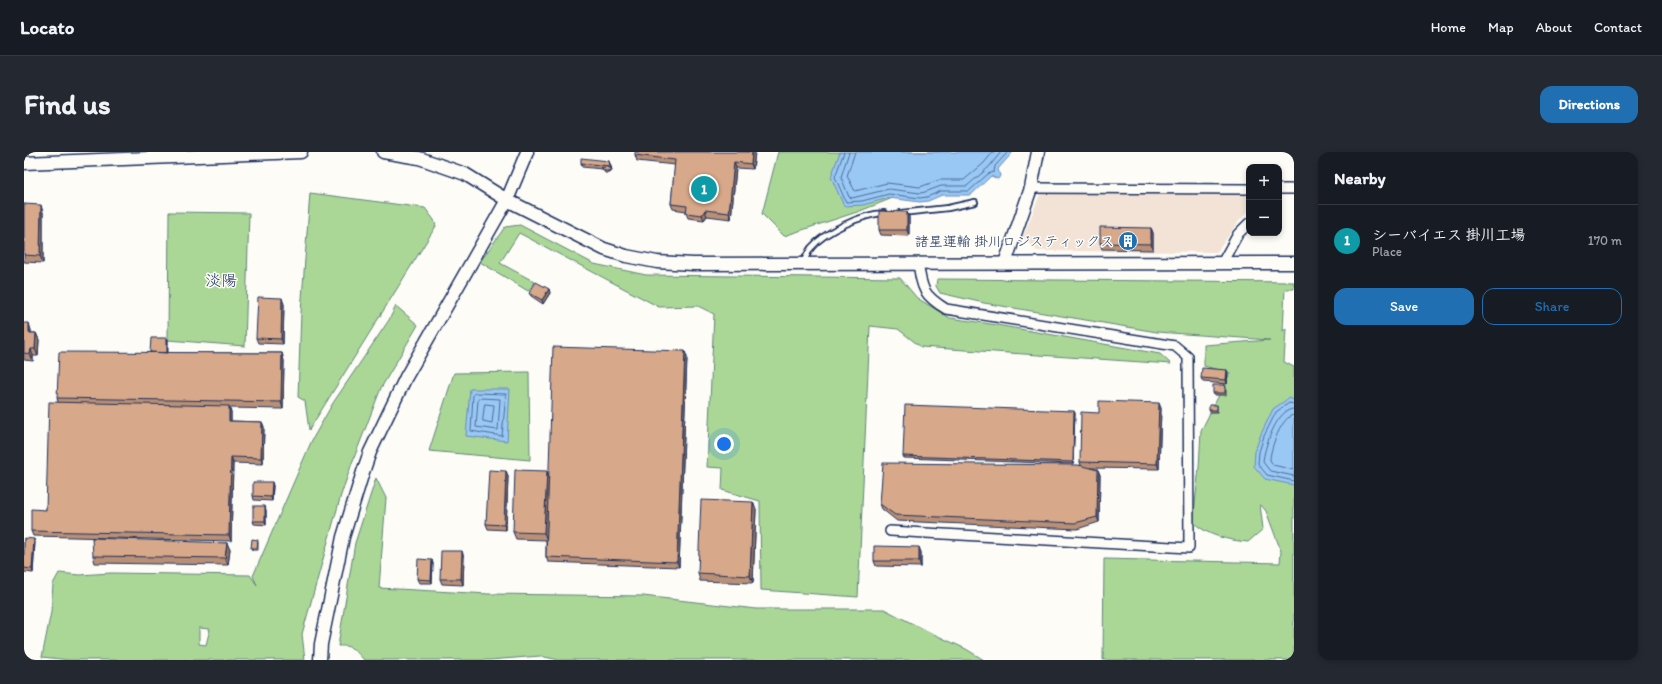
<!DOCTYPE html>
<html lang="en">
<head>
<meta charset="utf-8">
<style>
	body { margin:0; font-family:Itim,"Klee One",sans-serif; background:#242831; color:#f1f3f6 }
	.controls { position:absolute; right:12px; top:12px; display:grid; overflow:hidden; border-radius:8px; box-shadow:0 2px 6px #0003 }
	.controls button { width:36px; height:36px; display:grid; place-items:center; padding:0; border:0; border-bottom:1px solid #363941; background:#171b24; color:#f1f3f6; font:20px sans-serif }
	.you { position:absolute; left:700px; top:292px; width:14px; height:14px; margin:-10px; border:3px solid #fff; border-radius:50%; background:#1a73e8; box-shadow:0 0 0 6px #1a73e833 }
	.badge { display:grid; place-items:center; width:26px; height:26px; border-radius:50%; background:#1f6fb2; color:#fff; font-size:13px; font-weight:700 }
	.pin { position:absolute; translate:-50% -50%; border:2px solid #fff; box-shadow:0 1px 4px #0006 }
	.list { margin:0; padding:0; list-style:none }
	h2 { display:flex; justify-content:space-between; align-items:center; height:52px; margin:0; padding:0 16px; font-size:17px }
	h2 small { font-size:13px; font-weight:400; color:#9ea1a6 }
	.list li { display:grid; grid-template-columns:26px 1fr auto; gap:12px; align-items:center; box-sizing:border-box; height:72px; padding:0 16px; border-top:1px solid #363941 }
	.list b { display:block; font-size:15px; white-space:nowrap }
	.list p { margin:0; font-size:13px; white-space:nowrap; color:#9ea1a6 }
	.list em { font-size:13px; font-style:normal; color:#9ea1a6 }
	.actions { display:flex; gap:8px; padding:12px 16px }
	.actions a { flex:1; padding:9px 0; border:1px solid #1f6fb2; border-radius:12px; text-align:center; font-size:14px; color:#1f6fb2 }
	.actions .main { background:#1f6fb2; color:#fff }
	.map { position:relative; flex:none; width:1270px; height:508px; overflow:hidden; border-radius:12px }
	header { display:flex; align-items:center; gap:24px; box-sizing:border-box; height:56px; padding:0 20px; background:#171b24; border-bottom:1px solid #363941 }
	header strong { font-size:19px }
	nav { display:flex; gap:22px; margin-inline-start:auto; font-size:14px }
	.intro { display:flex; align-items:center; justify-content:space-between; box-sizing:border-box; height:96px; padding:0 24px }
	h1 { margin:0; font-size:28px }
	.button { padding:10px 18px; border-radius:12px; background:#1f6fb2; color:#fff; font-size:14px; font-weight:700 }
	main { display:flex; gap:24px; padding:0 24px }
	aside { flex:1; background:#171b24; border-radius:12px; box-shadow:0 2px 6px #0003 }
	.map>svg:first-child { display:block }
	.built { fill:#f2e3d6 }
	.green { fill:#aad796; stroke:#62837a; fill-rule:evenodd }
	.water { fill:#99c8f5; stroke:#678bb9 }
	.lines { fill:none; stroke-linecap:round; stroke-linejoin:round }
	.shore { stroke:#4d6c9a; stroke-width:1 }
	.service-casing { stroke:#1b2f5e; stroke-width:8 }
	.minor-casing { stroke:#1b2f5e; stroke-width:12 }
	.tertiary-casing { stroke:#1b2f5e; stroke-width:15 }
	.service { stroke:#fdfcf7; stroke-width:4.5 }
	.minor { stroke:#fdfcf7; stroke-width:9 }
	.tertiary { stroke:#fdfcf7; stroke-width:12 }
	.wall { fill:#b99076; stroke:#1b2f5e }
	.shaded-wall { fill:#967660; stroke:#1b2f5e }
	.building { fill:#d7a889; stroke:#1b2f5e }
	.labels { text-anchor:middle; stroke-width:3; stroke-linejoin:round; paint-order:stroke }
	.poi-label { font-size:14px; fill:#1b2f5e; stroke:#fdfcf7; text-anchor:end }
	.quarter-label { font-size:16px; fill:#1b2f5e; stroke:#fdfcf7 }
</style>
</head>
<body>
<header>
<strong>Locato</strong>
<nav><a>Home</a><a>Map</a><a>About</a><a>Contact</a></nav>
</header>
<div class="intro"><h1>Find us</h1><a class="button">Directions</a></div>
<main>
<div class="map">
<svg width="1270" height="508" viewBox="0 0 1270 508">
	<rect width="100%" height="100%" fill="#fdfcf7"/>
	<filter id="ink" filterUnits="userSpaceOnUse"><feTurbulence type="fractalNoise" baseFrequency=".025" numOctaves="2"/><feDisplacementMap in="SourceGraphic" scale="8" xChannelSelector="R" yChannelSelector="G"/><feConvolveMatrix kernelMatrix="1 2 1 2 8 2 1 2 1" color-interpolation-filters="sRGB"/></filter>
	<g filter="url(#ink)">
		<path class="built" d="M1016 42H1225V58L1211 74 1193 100 1013 99 999 85Z"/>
		<path class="green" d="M754 0H916L894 36 836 59 760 84 738 62Z
			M286 41 401 56 410 68 412 74 285 278 281 249 274 245 277 160Z
			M145 60 225 61 221 194 144 188Z
			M496 73 570 112 622 123 876 126 893 146 926 166 973 173 1136 202 1147 212 897 195 874 177 846 174 834 445 737 438 736 349 698 338 699 316 683 315 690 162 674 154 635 155 495 81 476 111 511 130 504 139 456 110 481 75Z
			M913 127 1270 130V137H1261L1259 179 1262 177 1260 210 1270 215V508H1079L1080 407 1256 411 1257 399 1242 359 1236 352 1239 377 1224 390C1203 388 1184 384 1169 370L1175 315 1177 279 1206 221 1180 214V193L1246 188 1133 180 960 151 916 141 912 134Z
			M372 154 394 173 357 236 328 311 317 343 278 482 281 508H45L18 505 27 460 29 432 35 421 55 423 87 421 226 423 233 433 229 424 288 288 309 251 365 168ZM175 476 186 477 182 493 175 492Z
			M505 220 506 308 405 299 430 221Z
			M352 326 362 346 355 436 465 442 619 444 732 457H860L901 478 942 497 960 508H535L516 504 466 508H340C331 498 328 493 314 494L331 391Z"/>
		<path class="water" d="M816 0H989L974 17 976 24 974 27 967 24 947 43H918L904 49 896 50 865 46 839 53 820 54 807 25Z
			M446 237H486L483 289 442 284Z
			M1265 246 1270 248V333L1241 327 1230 314 1231 299 1237 282 1249 257Z"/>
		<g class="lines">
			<path class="shore" d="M820 0 811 25 822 50 838 49 865 42 896 46 903 45 917 39H945L964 22 970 20 971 14 984 0
				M825 0 817 25 825 45 828 46 865 37 896 41 901 40 917 34H943L965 15 977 0
				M831 0 823 24 831 39 863 31 896 35 915 28H940L960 11 969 0
				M451 241 482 242 478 284 447 279 449 243Z
				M456 246 476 247 474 278 452 275 454 248Z
				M461 252 470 253 468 271 459 269Z
				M1270 252 1265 251 1252 260 1240 284 1235 300 1234 312 1243 323 1270 329
				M1270 257C1253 256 1240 296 1239 310L1246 319 1270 324
				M1270 263C1258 263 1246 297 1246 308L1249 313 1270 318"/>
			<g class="service-casing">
				<path id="service" d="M877 61 924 56 951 50
					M779 110C782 106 784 100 787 96 801 79 839 62 860 61"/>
			</g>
			<g class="minor-casing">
				<path id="minor" d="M1007 36 1225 37
					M1255 37H1270
					M1198 111 1214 82 1225 71
					M866 379 1165 396 1164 205 1151 194 922 157C899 143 898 137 894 111"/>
			</g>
			<g class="tertiary-casing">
				<path id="tertiary" d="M359 0 395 6 441 22 483 48 580 97 602 104 633 110 669 112 1270 111
					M0 11 277 0
					M981 111 1007 36 1014 0
					M296 508 297 492 319 385 339 320 346 300 382 225 483 48 503 0"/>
			</g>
			<use href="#service" class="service"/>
			<use href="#minor" class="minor"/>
			<use href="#tertiary" class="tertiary"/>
		</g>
		<path class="wall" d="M731 0 729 17 712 16 707 67 683 64 680 68 664 66 662 61V59L649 57 647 52 651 13 613 9 611 3Z
			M585 9 588 18 585 21H581L578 17 558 15 557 11Z
			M0 52 19 60V111L0 110Z
			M883 60 885 65V84L857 83 855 78Z
			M1127 76 1129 81V98L1078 97 1076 91Z
			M525 137 526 141 519 152 507 144 505 141Z
			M260 152 259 192 234 191 232 186Z
			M0 171 7 178V181H12L15 188 14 204H9V209L0 208Z
			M143 186 144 188V201H258L260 209 259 257 206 256 207 260V269L238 270 240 275 239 312 209 311 207 389 9 384 7 379 22 358 34 250 33 246 126 200Z
			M663 205 655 415 524 410 522 405V388L492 387 489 380 523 319 525 325Z
			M1203 218 1204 221 1203 232 1179 230 1177 226Z
			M1201 233 1202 235V243H1190L1189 241Z
			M1193 253V260H1186L1185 258Z
			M1137 256 1135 317 1066 316 1074 318 1076 323 1075 370 1053 377 873 369 858 357 856 352 1057 313 1056 310 1075 261Z
			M1051 261 1049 312 880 306 879 304Z
			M482 319 484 324 482 378 464 377 462 372Z
			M248 330 249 334 248 349 230 348 229 344Z
			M732 357 729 431 676 429 674 421Z
			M242 358V373L230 372 229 369Z
			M0 386 11 390 9 421 0 420Z
			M234 390V398H228L227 396Z
			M203 391 206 398 204 413 71 411 69 404Z
			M897 400V415L852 414 850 409Z
			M440 405 439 433 418 432 416 427Z
			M408 408 409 412 408 431H395L393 427Z"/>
		<path class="shaded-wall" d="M728 0H731L729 17 727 12Z
			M585 9 588 18 585 21 584 19 587 16Z
			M710 10 712 16 707 67 705 61Z
			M17 53 19 60V111L16 104Z
			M681 58 683 64 680 68 678 63Z
			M883 60 885 65V84L883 78Z
			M1127 76 1129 81V98L1127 92Z
			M525 137 526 141 519 152 518 148Z
			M258 146 260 152 259 192 257 187Z
			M5 171 7 178V188L5 181Z
			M12 181 15 188 14 204 11 197Z
			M143 186 144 188 143 207Z
			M7 197 9 204V209L6 202Z
			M661 199 663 205 655 415 653 410Z
			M258 201 260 209 259 257 257 250Z
			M1203 218 1204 221 1203 232 1202 228Z
			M1135 251 1137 256 1135 317 1133 312Z
			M205 254 207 260V274L205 269Z
			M1050 259 1051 261 1049 312V310Z
			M238 270 240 275 239 312 237 306Z
			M207 305 209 311 207 389 205 383Z
			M1074 318 1076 323 1075 370 1073 365Z
			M482 319 484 324 482 378 480 373Z
			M523 319 525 327 523 388 520 381Z
			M248 330 249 334 248 349 247 345Z
			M729 350 732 357 729 431 726 424Z
			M241 354 242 358V373L241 369Z
			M10 387 11 390 9 421 8 417Z
			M203 391 206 398 204 413 201 406Z
			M895 395 897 400V415L895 409Z
			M438 399 440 405 439 433 437 427Z
			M408 408 409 412 408 431 407 428Z"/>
		<path class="building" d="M611 0H728L727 12 710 10 705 61 681 58 678 63 662 61 663 54 647 52 651 8 611 3Z
			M557 6 585 9 586 14 557 11Z
			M577 15 587 16 584 19H581Z
			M0 52 17 53 16 104 0 103Z
			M855 59 883 60V78H855Z
			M1076 75 1127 76V92L1076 91Z
			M512 130 525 137 518 148 505 141Z
			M234 145 258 146 257 187 232 186Z
			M0 171H5V181H12L11 197H7L6 202 0 201Z
			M127 186H143V201L126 200Z
			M529 195 661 199 653 410 522 405Z
			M35 200 258 201 257 250 33 246Z
			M1178 216 1203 218 1202 228 1177 226Z
			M1189 233H1201V241H1189Z
			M1075 249 1135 251 1133 312 1056 310 1057 260 1075 261Z
			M25 250 205 254V269L238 270 237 306 207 305 205 383 7 379V357L22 358Z
			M881 253 1050 259 1049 310 879 304Z
			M1185 253H1193V258H1185Z
			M859 311 1054 313 1074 318 1073 365 1051 371 871 363 856 352Z
			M465 318 482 319 480 373 462 372Z
			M491 318 523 319 520 381 489 380Z
			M229 330H248L247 345 229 344Z
			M677 348 729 350 726 424 674 421Z
			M229 354H241V369H229Z
			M0 386 10 387 8 417 0 416Z
			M68 386 203 391 201 406 69 404Z
			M228 387 234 388 233 396H227Z
			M850 394 895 395V409H850Z
			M417 399H438L437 427H416Z
			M394 407 408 408 407 428 393 427Z"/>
	</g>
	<defs>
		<g id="building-disc" transform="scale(1)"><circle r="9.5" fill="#1f6fb2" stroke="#fdfcf7"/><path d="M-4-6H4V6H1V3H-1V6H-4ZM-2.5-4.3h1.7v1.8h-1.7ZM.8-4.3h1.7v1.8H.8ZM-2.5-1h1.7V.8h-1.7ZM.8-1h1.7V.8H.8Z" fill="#fff"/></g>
	</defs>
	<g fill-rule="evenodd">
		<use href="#building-disc" x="1104" y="89"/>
	</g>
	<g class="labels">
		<g class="poi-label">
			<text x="1090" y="94">諸星運輸 掛川ロジスティックス</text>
		</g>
		<g class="quarter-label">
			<text x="197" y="134">淡陽</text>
		</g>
	</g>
</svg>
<div class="controls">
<button>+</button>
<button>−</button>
</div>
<div class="you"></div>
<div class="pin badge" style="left:680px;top:37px;background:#0f9aa8">1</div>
</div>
<aside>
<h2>Nearby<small></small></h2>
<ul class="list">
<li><span class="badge" style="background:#0f9aa8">1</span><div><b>シーバイエス 掛川工場</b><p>Place</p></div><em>170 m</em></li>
</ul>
<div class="actions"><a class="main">Save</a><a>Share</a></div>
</aside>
</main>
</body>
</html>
